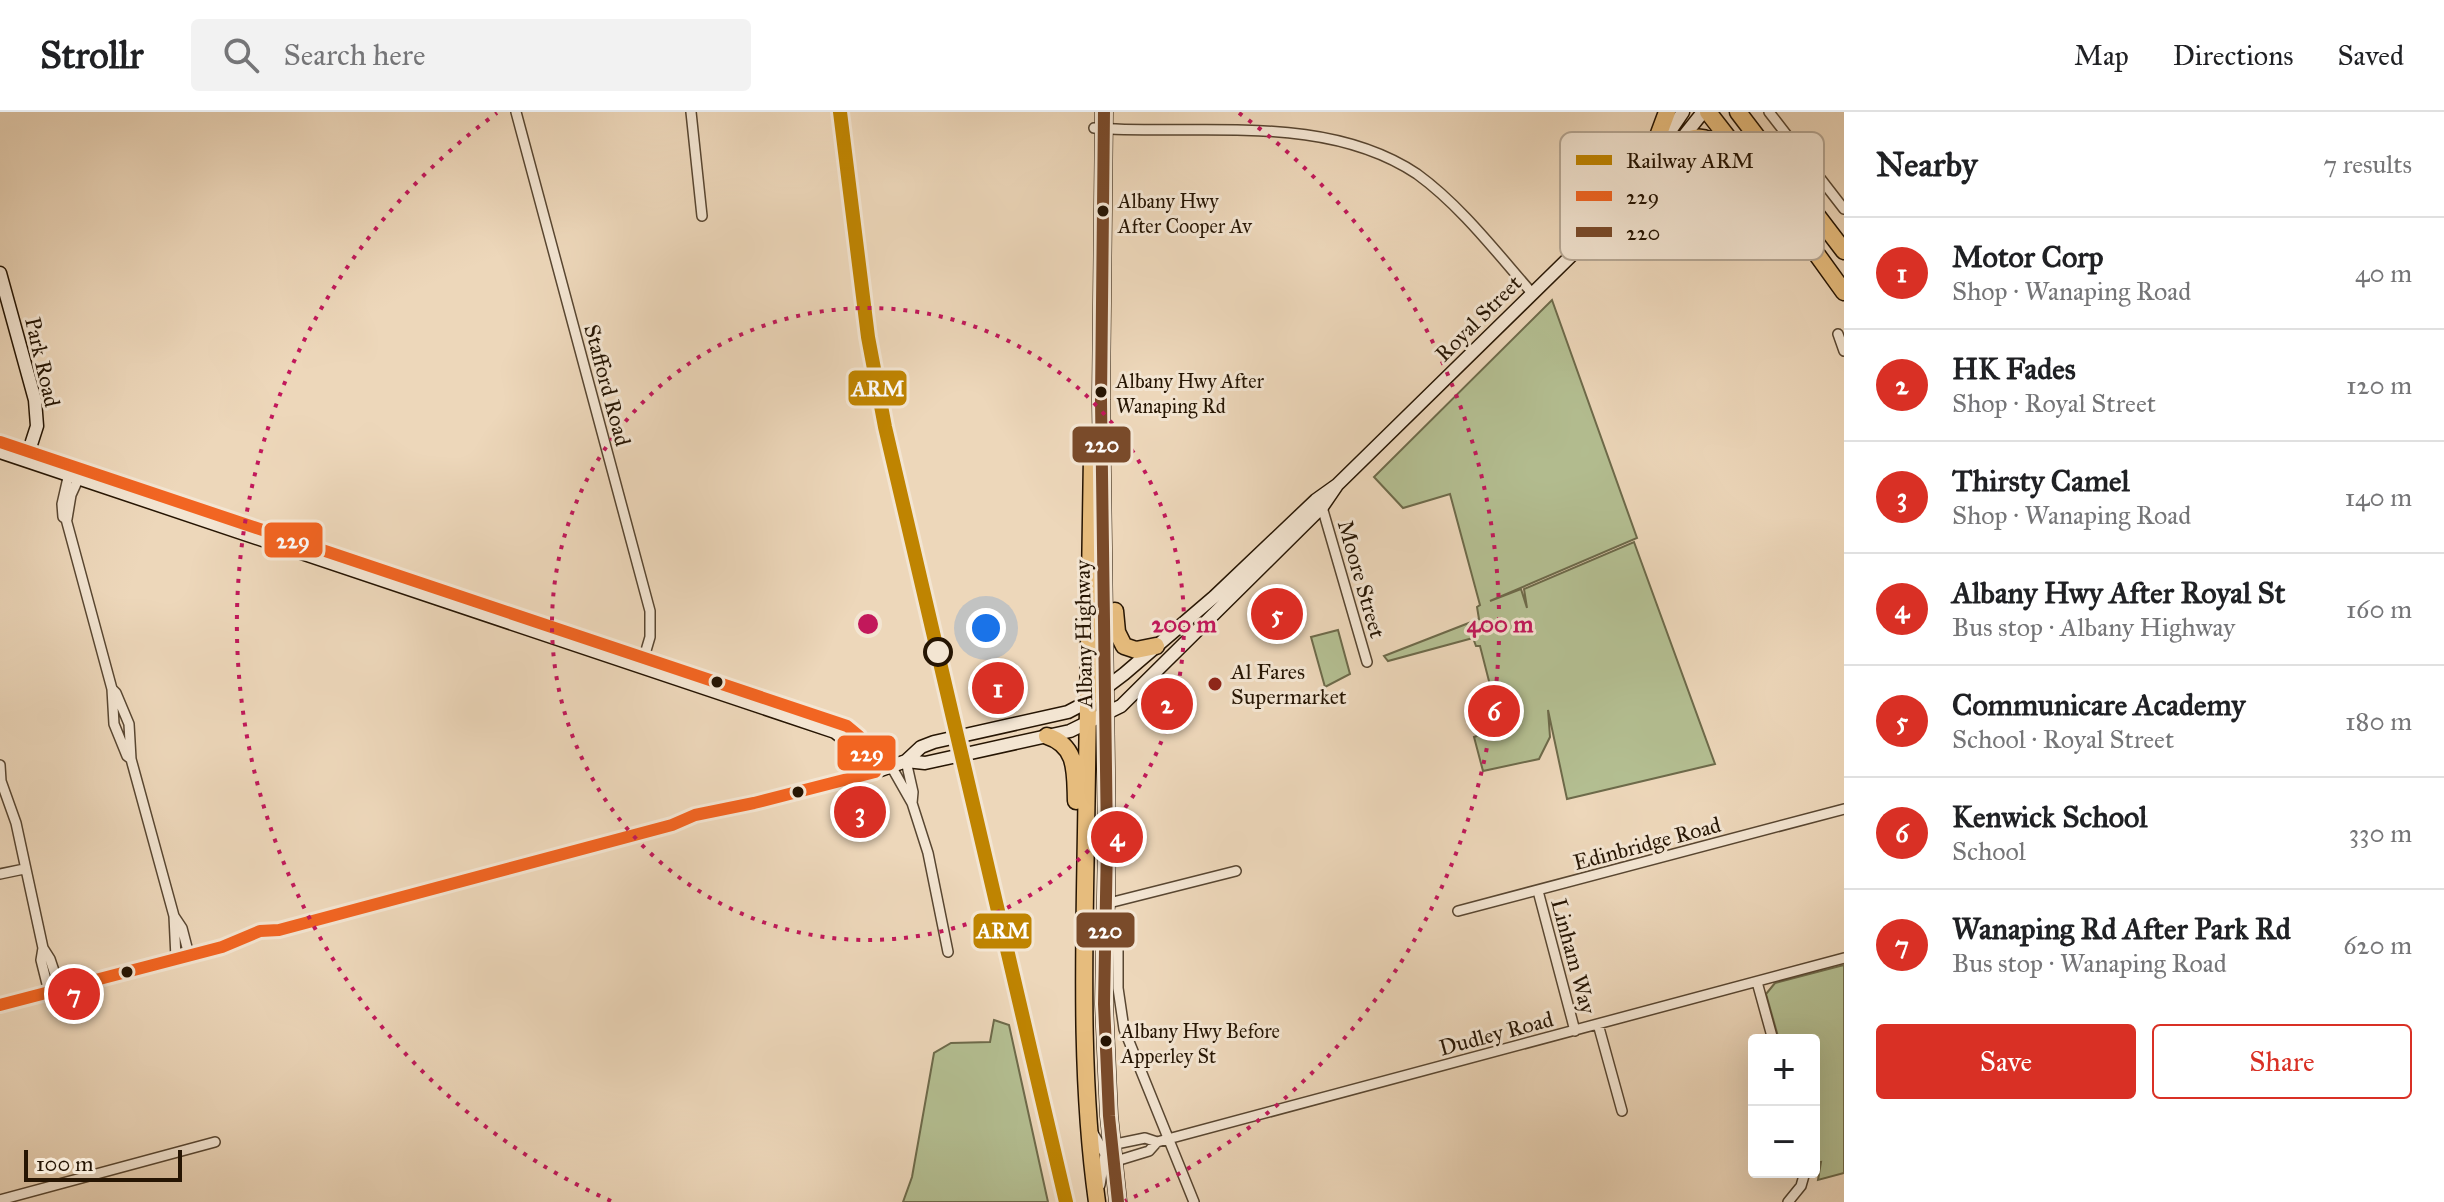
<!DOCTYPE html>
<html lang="en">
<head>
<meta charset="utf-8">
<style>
	body { margin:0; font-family:"IM FELL Great Primer",serif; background:#f2f2f2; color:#202124 }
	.controls { position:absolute; right:24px; bottom:24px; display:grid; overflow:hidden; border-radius:8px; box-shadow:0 8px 32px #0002 }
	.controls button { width:72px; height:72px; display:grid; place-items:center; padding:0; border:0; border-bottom:2px solid #e0e0e0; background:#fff; color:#202124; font:40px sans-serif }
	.scale { position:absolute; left:24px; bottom:20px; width:158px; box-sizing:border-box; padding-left:8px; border:4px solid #261503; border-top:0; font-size:22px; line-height:28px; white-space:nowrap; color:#261503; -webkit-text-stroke:6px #f3e5d2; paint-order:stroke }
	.you { position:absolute; left:986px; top:516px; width:28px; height:28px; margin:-20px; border:6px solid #fff; border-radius:50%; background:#1a73e8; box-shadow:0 0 0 12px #1a73e833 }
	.badge { display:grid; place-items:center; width:52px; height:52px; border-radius:50%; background:#d93025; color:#fff; font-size:26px; font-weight:700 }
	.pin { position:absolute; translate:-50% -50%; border:4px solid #fff; box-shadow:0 2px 8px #0006 }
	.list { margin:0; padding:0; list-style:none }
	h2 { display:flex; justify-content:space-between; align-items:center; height:104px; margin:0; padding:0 32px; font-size:34px }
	h2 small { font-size:26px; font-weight:400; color:#757577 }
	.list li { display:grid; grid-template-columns:52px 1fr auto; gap:24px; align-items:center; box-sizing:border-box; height:112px; padding:0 32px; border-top:2px solid #e0e0e0 }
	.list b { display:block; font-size:30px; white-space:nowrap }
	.list p { margin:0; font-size:26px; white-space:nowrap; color:#757577 }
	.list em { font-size:26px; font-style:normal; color:#757577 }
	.actions { display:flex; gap:16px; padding:24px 32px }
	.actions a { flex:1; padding:18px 0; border:2px solid #d93025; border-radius:8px; text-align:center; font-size:28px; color:#d93025 }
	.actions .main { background:#d93025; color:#fff }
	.icon { flex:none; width:44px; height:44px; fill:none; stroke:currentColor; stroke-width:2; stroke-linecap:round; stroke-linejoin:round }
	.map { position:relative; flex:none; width:1844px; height:1090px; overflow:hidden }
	header { display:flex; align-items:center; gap:48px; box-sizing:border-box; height:112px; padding:0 40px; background:#fff; border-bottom:2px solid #e0e0e0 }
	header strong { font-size:38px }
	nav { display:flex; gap:44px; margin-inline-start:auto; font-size:28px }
	.search { width:560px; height:72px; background:#f2f2f2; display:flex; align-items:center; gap:20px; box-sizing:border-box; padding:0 28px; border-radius:8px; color:#757577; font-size:30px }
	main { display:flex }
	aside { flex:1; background:#fff }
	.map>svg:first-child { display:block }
	.green { fill:#b4bf92; stroke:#6d6a4a; stroke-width:2 }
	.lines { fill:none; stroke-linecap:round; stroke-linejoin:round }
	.street-casing { stroke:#584631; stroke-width:12 }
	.secondary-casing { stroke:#261503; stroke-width:15 }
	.highway-casing { stroke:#261503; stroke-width:19 }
	.street { stroke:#f3e5d2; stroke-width:9 }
	.secondary { stroke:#f3e5d2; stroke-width:12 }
	.highway { stroke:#e6bc7d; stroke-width:16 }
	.bus-1-casing { stroke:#f3e5d2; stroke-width:18 }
	.bus-2-casing { stroke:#f3e5d2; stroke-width:18 }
	.bus-1 { stroke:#f26522; stroke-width:12 }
	.bus-2 { stroke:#7a4b2a; stroke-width:12 }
	.rail-1-casing { stroke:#f3e5d2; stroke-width:20 }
	.rail-1 { stroke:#bf8401; stroke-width:14 }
	.ring { fill:none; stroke:#c2185b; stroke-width:4; stroke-dasharray:4 8 }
	.bus-dot { fill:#261503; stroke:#f3e5d2; stroke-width:3 }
	.stop-dot { fill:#f3e5d2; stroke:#261503; stroke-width:4 }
	.poi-dot { fill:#8f2418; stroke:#f3e5d2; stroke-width:3 }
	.labels { text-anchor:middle; stroke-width:6; stroke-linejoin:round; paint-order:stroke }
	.bus-label { font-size:20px; fill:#261503; stroke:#f3e5d2; text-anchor:start }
	.street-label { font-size:22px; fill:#261503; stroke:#f3e5d2 }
	.poi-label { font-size:22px; fill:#261503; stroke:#f3e5d2; text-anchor:start }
	.key { fill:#f3e5d2; stroke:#b6a794; stroke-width:2 }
	.key-label { font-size:22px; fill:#261503 }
	.centre { fill:#c2185b; stroke:#f3e5d2; stroke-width:4 }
	.ring-label { font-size:24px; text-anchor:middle; font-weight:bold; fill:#c2185b; stroke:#f3e5d2; stroke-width:6; stroke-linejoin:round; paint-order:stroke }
	.line-badge { stroke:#f3e5d2; stroke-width:3 }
	.badge-label { font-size:22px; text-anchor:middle; font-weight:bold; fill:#fff }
</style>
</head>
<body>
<header>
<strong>Strollr</strong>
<div class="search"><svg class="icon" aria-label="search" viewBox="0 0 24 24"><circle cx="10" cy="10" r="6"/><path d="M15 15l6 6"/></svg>Search here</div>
<nav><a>Map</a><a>Directions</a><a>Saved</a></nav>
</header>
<main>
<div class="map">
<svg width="1844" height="1090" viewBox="0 0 1844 1090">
	<rect width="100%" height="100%" fill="#edd7ba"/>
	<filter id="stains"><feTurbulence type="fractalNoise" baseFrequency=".0025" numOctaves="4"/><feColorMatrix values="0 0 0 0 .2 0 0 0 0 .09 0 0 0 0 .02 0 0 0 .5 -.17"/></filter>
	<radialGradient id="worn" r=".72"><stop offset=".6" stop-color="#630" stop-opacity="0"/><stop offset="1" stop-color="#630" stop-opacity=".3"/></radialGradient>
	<path class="green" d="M1552 188 1637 426 1490 489 1521 477 1527 496 1524 477 1634 430 1715 652 1567 687 1548 598 1550 625 1539 647 1483 659 1474 625 1501 616 1480 534H1476L1473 526 1388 549 1384 544 1479 507 1477 495 1480 493 1450 382 1403 396 1374 365Z
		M1338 518 1350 562 1325 575 1311 525Z
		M1844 853V1061L1818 1068 1821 1050 1814 1051V928H1779L1766 882 1775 871Z
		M994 908 1009 913 1048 1090H903L912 1065 934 941 951 931 990 930Z"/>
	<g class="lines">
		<g class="street-casing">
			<path id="street" d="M516 0 650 499V525L642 552
				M691 0 702 104
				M1769 0 1844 97
				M1094 16C1200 24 1324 0 1417 62 1461 94 1496 140 1532 181
				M1838 222 1844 239
				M70 357 62 392 63 405 66 407 112 577 114 612 127 644 131 647
				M1322 395 1367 550
				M67 407 71 383 81 361
				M112 577 116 581 129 612 131 647 174 804 182 816 189 843
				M906 649 913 680 912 691
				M0 653 1 669 16 711 43 836 41 848 49 880
				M891 654 912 691 928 741 948 840
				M0 762 24 757
				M1538 779 1575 919
				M1105 792 1236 759
				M1458 799 1844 697
				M174 804 176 846
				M1118 820V876L1124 917 1194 1090
				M43 836 50 847 60 877
				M1757 870 1773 928
				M1598 912 1622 999
				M1093 1021 1105 1042 1113 1050 1149 1039 1157 1030
				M1100 1073 1105 1042 1111 1033 1145 1026 1157 1030 1168 1027 1844 846
				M0 1088 215 1030
				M1788 1090 1801 1074 1805 1060"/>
		</g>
		<g class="secondary-casing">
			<path id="secondary" d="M1657 38 1683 0
				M0 161 35 288 37 314 27 345
				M0 330 734 577 847 614 859 624 875 660
				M0 340 835 620 849 631 863 663
				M906 649 925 651 1070 619 1121 594 1322 395 1337 373 1576 139 1644 66 1657 58 1703 0
				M0 893 222 835 260 819 279 818 672 713 695 703 754 691 875 660 906 649 921 635 934 630 1068 600 1087 590 1124 562 1214 485 1316 388 1337 373"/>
		</g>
		<g class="highway-casing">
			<path id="highway" d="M1104 0 1101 288 1107 731 1104 892 1109 1004 1118 1090
				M1708 0 1795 112 1844 180
				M1738 0 1844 139
				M1677 34C1683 31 1689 27 1695 26 1722 21 1744 69 1759 85 1763 89 1770 93 1775 96
				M1648 51 1667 0
				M1092 344C1089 470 1088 595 1086 720 1084 844 1080 968 1097 1090
				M1115 499 1117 520 1124 534 1136 538 1156 534
				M1047 624C1078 634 1075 661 1076 689"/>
		</g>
		<use href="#street" class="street"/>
		<use href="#secondary" class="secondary"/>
		<use href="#highway" class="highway"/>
		<g class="bus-1-casing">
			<path id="bus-1" d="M0 330 847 614 859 624 875 660 754 691 695 703 672 713 279 818 260 819 222 835 0 893"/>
		</g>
		<g class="bus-2-casing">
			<path id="bus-2" d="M1104 0 1101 288 1107 731 1104 892 1109 1004 1118 1090"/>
		</g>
		<use href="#bus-1" class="bus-1"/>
		<use href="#bus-2" class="bus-2"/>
		<g class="rail-1-casing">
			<path id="rail-1" d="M840 0 868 225 885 315 1066 1090"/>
		</g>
		<use href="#rail-1" class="rail-1"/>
	</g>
	<g class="ring">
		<circle cx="868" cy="512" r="316"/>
		<path d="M611 1089A632 632 0 0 1 497 1M1239 1A632 632 0 0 1 1125 1089"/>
	</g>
	<g class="bus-dot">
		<circle cx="1103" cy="99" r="7"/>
		<circle cx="1101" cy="280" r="7"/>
		<circle cx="717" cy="570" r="7"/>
		<circle cx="798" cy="680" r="7"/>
		<circle cx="127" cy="860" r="7"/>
		<circle cx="1106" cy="929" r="7"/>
	</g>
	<circle class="stop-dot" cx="938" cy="540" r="13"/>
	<circle class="poi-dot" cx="1215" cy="572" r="8"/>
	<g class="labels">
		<g class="bus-label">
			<text x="1118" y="96">Albany Hwy<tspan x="1118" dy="25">After Cooper Av</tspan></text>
			<text x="1116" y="276">Albany Hwy After<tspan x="1116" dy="25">Wanaping Rd</tspan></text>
			<text x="1121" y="926">Albany Hwy Before<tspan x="1121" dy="25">Apperley St</tspan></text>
		</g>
		<g class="street-label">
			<text transform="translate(1478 206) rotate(-45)" y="8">Royal Street</text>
			<text transform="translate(43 250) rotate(77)" y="8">Park Road</text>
			<text transform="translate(608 273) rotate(75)" y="8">Stafford Road</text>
			<text transform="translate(1362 467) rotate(74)" y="8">Moore Street</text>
			<text transform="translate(1083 522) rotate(-91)" y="8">Albany Highway</text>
			<text transform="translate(1647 731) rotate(-15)" y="8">Edinbridge Road</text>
			<text transform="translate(1574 844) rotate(75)" y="8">Linham Way</text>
			<text transform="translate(1496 921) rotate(-15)" y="8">Dudley Road</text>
		</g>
		<g class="poi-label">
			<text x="1231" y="567">Al Fares<tspan x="1231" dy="25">Supermarket</tspan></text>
		</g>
	</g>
	<rect x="1560" y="20" width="264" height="128" rx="12" class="key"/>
	<rect x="1576" y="43" width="36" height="10" fill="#bf8401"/>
	<rect x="1576" y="79" width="36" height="10" fill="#f26522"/>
	<rect x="1576" y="115" width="36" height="10" fill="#7a4b2a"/>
	<g class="key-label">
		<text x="1626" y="56">Railway ARM</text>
		<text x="1626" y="92">229</text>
		<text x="1626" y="128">220</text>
	</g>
	<circle cx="868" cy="512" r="12" class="centre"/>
	<g class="ring-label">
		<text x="1184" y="520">200 m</text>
		<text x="1500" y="520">400 m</text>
	</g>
	<g class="line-badge">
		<rect x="847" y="257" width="61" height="38" rx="8" fill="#bf8401"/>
		<rect x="1071" y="313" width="61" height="39" rx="8" fill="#7a4b2a"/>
		<rect x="263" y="409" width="61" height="38" rx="8" fill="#f26522"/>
		<rect x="836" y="622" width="61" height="38" rx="8" fill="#f26522"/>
		<rect x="1075" y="799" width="61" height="38" rx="8" fill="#7a4b2a"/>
		<rect x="972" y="800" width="61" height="38" rx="8" fill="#bf8401"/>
	</g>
	<g class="badge-label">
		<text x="878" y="284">ARM</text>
		<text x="1102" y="340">220</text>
		<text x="293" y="436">229</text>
		<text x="867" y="649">229</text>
		<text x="1105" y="826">220</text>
		<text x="1003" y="826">ARM</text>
	</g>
	<rect width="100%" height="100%" filter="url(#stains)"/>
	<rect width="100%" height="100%" fill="url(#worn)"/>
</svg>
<div class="controls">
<button>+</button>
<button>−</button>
</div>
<div class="scale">100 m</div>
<div class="you"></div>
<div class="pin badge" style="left:998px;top:576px">1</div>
<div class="pin badge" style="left:1167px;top:592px">2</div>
<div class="pin badge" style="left:860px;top:700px">3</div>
<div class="pin badge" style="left:1117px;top:725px">4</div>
<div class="pin badge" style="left:1277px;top:502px">5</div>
<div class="pin badge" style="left:1494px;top:599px">6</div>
<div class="pin badge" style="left:74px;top:882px">7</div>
</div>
<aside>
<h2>Nearby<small>7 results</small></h2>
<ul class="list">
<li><span class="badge">1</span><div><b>Motor Corp</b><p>Shop · Wanaping Road</p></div><em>40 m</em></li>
<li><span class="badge">2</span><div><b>HK Fades</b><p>Shop · Royal Street</p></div><em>120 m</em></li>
<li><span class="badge">3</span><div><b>Thirsty Camel</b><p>Shop · Wanaping Road</p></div><em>140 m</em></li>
<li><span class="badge">4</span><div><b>Albany Hwy After Royal St</b><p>Bus stop · Albany Highway</p></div><em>160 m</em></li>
<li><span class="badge">5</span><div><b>Communicare Academy</b><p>School · Royal Street</p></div><em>180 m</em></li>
<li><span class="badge">6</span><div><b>Kenwick School</b><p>School</p></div><em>330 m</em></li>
<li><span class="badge">7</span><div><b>Wanaping Rd After Park Rd</b><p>Bus stop · Wanaping Road</p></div><em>620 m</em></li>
</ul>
<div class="actions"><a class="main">Save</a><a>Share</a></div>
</aside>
</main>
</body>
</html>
